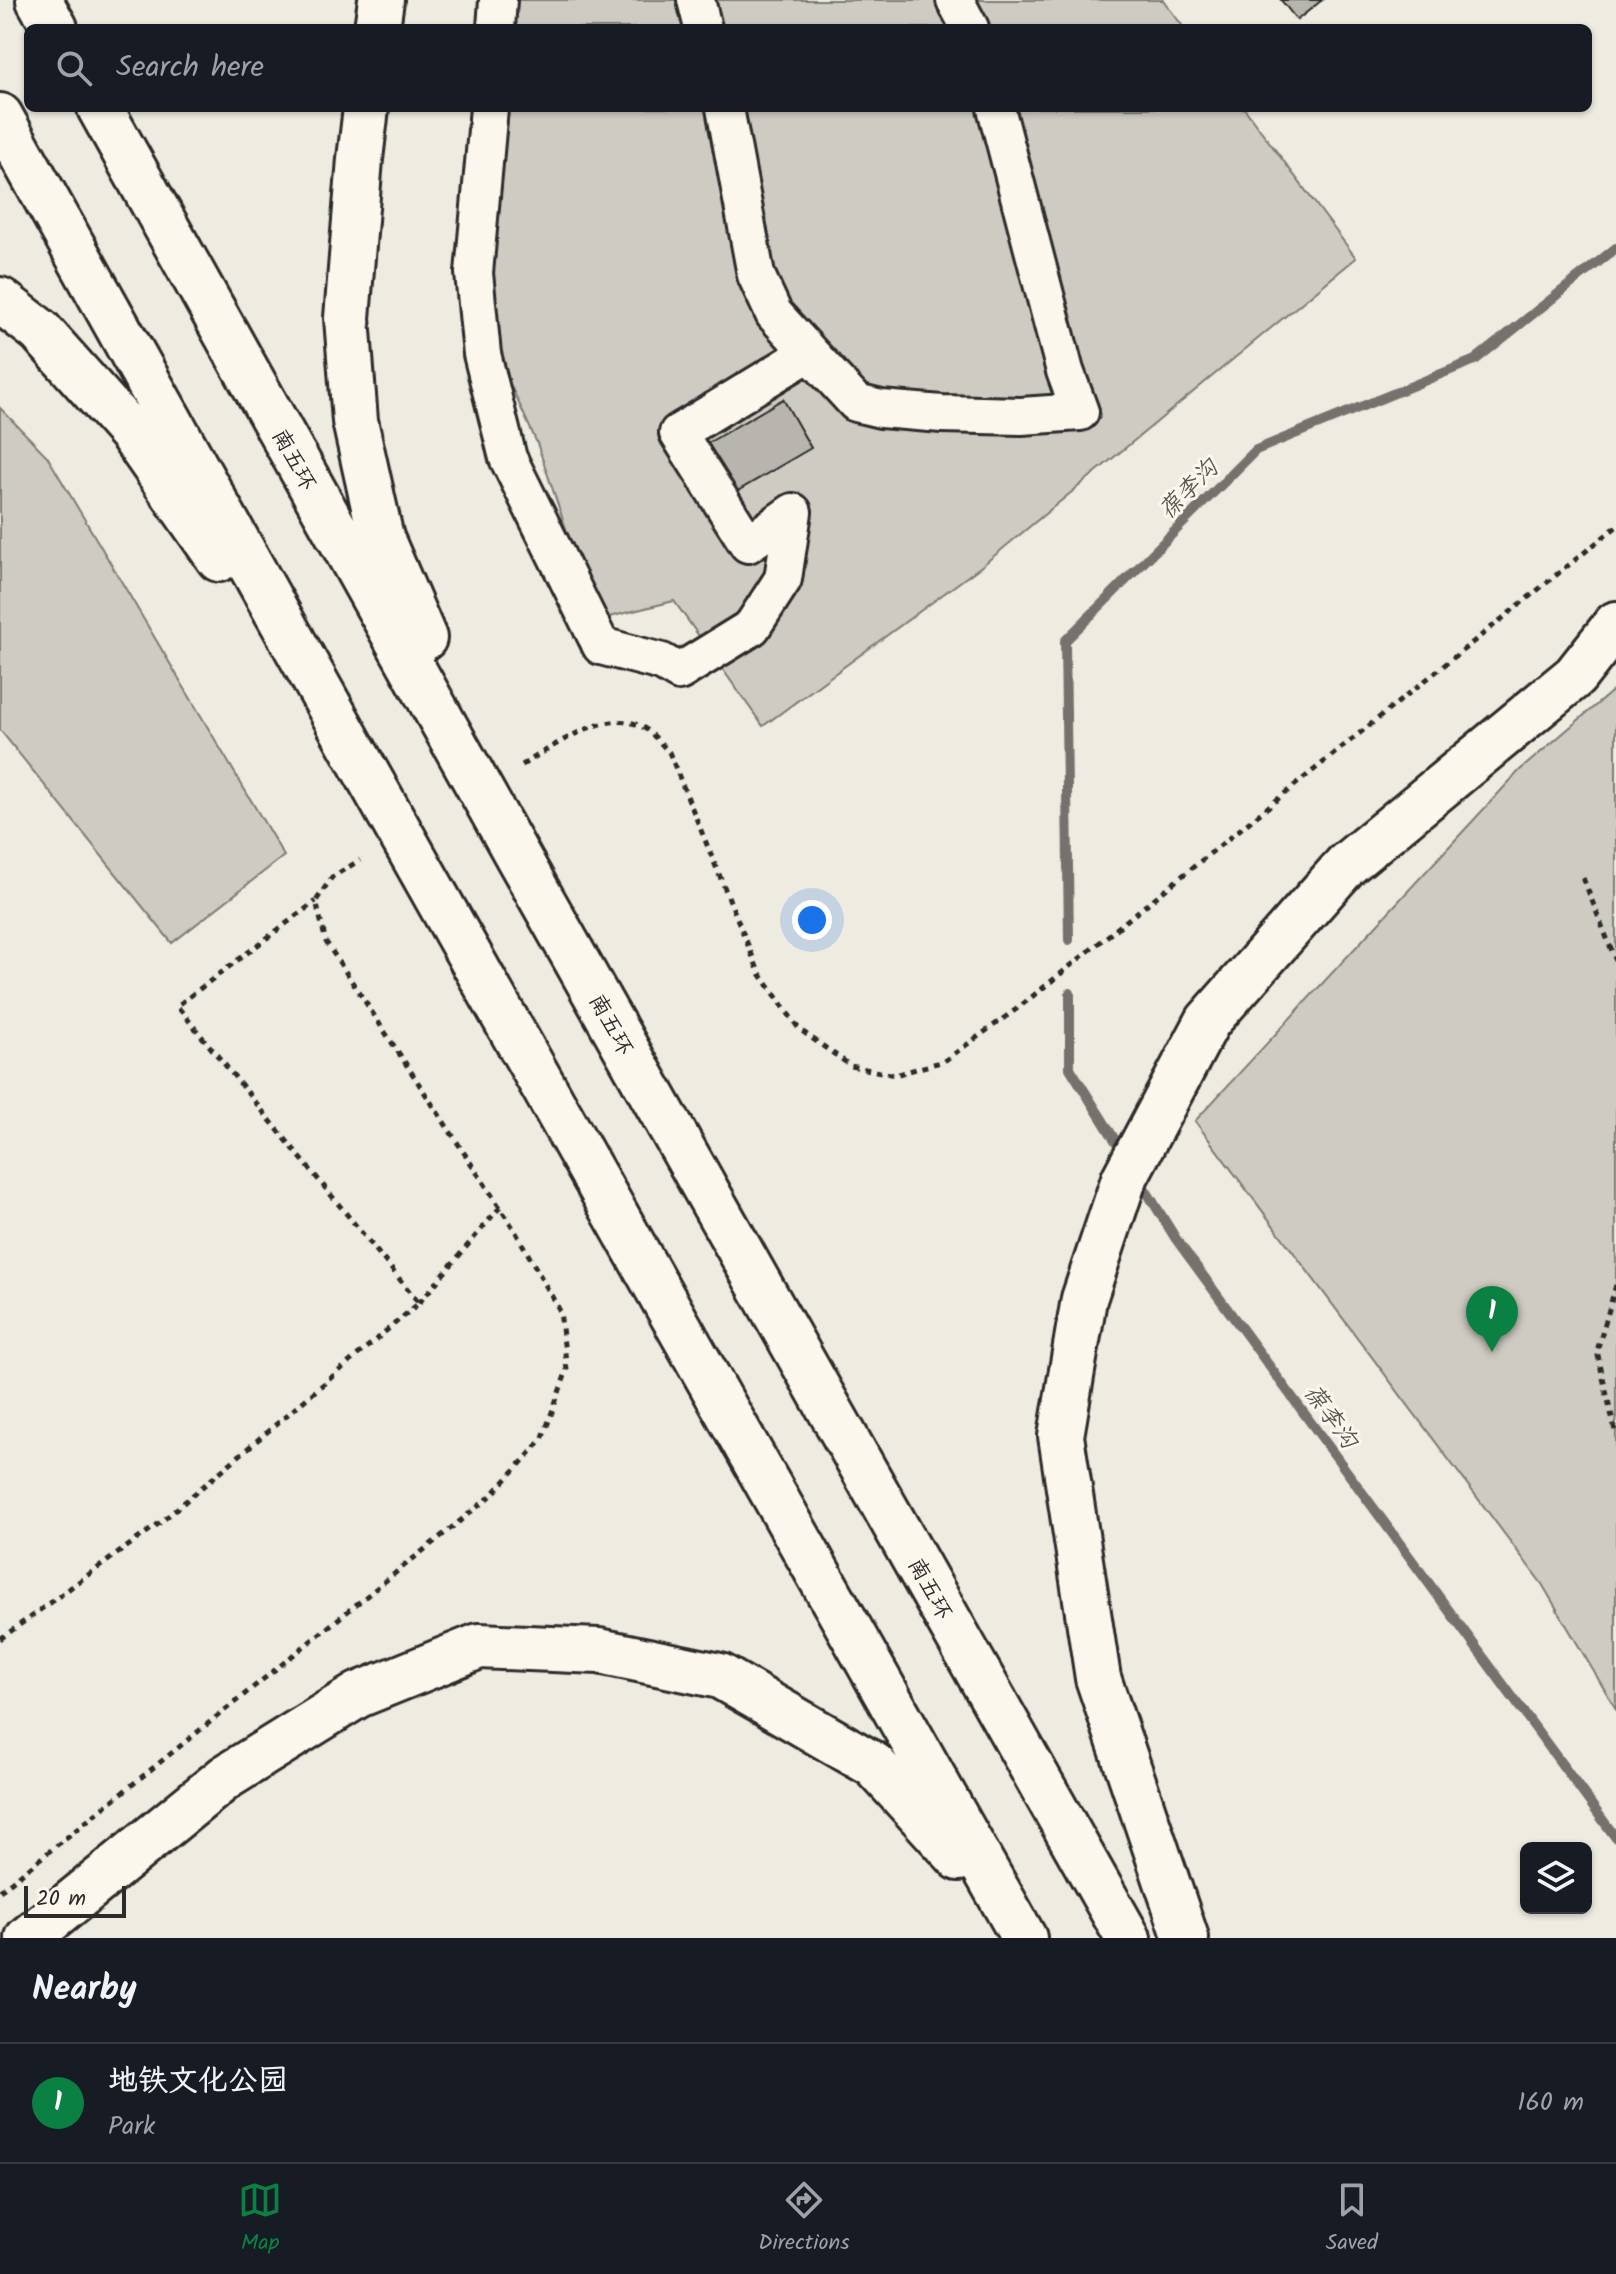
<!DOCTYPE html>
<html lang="en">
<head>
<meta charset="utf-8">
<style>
	body { margin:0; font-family:Kalam,"LXGW WenKai TC",sans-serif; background:#242831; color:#f1f3f6 }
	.controls { position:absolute; right:24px; bottom:24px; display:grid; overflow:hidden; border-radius:12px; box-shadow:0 2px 6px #0004 }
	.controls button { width:72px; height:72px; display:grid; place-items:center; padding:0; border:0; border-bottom:2px solid #363941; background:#171b24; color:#f1f3f6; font:40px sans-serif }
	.scale { position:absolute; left:24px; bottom:20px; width:102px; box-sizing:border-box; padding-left:8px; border:4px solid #2b2b2b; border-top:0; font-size:22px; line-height:28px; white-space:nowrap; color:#2b2b2b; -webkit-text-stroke:6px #fbf7ec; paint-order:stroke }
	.you { position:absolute; left:812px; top:920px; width:28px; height:28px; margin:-20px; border:6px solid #fff; border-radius:50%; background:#1a73e8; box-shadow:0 0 0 12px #1a73e833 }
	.badge { display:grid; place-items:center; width:52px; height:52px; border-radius:50%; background:#0b8043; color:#fff; font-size:26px; font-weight:700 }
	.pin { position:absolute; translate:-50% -66px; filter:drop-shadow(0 2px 4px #0008) }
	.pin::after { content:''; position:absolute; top:42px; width:28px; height:24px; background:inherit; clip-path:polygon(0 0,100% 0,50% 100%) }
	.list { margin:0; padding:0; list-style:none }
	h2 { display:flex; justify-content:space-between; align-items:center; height:104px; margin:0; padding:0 32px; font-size:34px }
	h2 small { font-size:26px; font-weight:400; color:#9ea1a6 }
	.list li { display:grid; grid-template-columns:52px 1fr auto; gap:24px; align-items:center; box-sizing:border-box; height:120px; padding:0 32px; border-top:2px solid #363941 }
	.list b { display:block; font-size:30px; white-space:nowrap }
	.list p { margin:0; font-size:26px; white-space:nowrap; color:#9ea1a6 }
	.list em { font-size:26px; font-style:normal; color:#9ea1a6 }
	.icon { flex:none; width:44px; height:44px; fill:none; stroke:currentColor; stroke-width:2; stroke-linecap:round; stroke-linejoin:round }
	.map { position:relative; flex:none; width:1616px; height:1938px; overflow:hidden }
	.search { position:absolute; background:#171b24; box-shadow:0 2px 6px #0004; left:24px; right:24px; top:24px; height:88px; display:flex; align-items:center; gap:20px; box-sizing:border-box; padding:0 28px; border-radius:12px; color:#9ea1a6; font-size:30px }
	.sheet { height:224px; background:#171b24 }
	nav { display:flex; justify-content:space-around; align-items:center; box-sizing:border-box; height:112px; border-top:2px solid #363941; background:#171b24; font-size:22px; color:#9ea1a6 }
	nav a { display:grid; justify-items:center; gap:4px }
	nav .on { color:#0b8043 }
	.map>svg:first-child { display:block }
	.green { fill:#cecbc2; stroke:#7c7b76; stroke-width:2 }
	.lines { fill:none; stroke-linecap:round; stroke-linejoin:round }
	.stream { stroke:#74726e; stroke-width:10 }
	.building { fill:#b8b5ae; stroke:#2b2b2b; stroke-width:2 }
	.minor-casing { stroke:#2b2b2b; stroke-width:42 }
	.motorway-casing { stroke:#2b2b2b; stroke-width:50 }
	.path { stroke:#2b2b2b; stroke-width:5; stroke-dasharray:6 6; stroke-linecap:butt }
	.minor { stroke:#fbf7ec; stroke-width:36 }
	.motorway { stroke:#fbf7ec; stroke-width:44 }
	.labels { text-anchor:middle; stroke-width:6; stroke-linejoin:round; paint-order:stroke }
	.street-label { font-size:22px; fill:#2b2b2b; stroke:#fbf7ec }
	.water-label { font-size:24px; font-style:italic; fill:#555552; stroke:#fbf7ec }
</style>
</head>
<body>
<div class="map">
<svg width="1616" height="1938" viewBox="0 0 1616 1938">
	<rect width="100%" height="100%" fill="#eeebe0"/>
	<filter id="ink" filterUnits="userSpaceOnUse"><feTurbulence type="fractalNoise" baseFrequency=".0125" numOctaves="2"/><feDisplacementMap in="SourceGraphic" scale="16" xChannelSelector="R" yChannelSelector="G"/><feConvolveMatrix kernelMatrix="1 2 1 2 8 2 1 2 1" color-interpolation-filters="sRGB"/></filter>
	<g filter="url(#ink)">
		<path class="green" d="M517 0H1163L1184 28H512Z
			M501 108H1244L1356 258 983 565 763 726 674 601 597 620 537 443 497 355 483 253Z
			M0 408 47 456 284 856 172 943 0 730Z
			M1616 688V1709L1542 1584 1195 1121 1520 770Z"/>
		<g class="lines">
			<path class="stream" d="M1069 940 1065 641 1256 450 1475 360 1616 248
				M1070 993V1068L1125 1156
				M1137 1176 1176 1239 1616 1838"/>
		</g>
		<path class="building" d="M1281 0H1322L1297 20Z
			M783 399 811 448 729 496 701 447Z"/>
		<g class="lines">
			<g class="minor-casing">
				<path id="minor" d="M696 0 703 28
					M955 0 970 28
					M496 28 498 0
					M489 108 474 273 482 354 508 458 601 646 662 662 679 672 752 627 783 579 793 512 748 544 678 433 809 353
					M725 108 756 275 774 314 856 403 881 409 942 414 1021 416 1080 412 1065 371 996 108"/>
			</g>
			<g class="motorway-casing">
				<path id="motorway" d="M39 0 55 28
					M377 28 381 0
					M100 108 518 857 1128 1938
					M366 108 360 159 347 318 355 421 381 538 424 638
					M0 116 362 765 1024 1938
					M0 300 40 331 131 433 219 559
					M28 1938 226 1777 358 1695 479 1646 599 1651 720 1676 874 1765 959 1858
					M1186 1938 1098 1678 1061 1436 1084 1299 1124 1179 1208 1021 1346 865 1575 676 1616 624"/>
			</g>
			<path class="path" d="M522 765C553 747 611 703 647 730 655 736 662 745 669 752L759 972 799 1029 851 1066 895 1075 944 1061 1018 1008 1616 527
				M1583 878 1616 961
				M1616 1285 1597 1351 1616 1435
				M419 1303 500 1207
				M0 1639 161 1522 419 1303 177 1006 316 901
				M0 1891 491 1496 542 1440 567 1370 560 1311 514 1229 326 942 316 901 332 877 360 860"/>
			<use href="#minor" class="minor"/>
			<use href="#motorway" class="motorway"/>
		</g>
	</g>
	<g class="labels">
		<g class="street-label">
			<text transform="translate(295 459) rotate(61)" y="8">南五环</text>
			<text transform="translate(612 1024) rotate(61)" y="8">南五环</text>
			<text transform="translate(931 1588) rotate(61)" y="8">南五环</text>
		</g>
		<g class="water-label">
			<text transform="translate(1188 489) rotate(-45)" y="8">葆李沟</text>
			<text transform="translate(1331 1416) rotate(54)" y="8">葆李沟</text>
		</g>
	</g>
</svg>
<div class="controls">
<button><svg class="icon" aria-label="layers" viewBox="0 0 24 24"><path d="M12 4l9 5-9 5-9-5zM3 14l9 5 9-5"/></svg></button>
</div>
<div class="scale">20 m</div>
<div class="you"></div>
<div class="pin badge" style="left:1492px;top:1352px">1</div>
<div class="search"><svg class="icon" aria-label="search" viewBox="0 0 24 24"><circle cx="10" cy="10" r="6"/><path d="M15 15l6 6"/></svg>Search here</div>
</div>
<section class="sheet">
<h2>Nearby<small></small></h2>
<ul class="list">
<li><span class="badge">1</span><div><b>地铁文化公园</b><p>Park</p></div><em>160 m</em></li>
</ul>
</section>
<nav>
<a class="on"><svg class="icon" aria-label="map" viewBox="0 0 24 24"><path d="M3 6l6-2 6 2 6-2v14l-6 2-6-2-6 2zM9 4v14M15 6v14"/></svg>Map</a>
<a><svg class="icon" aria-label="directions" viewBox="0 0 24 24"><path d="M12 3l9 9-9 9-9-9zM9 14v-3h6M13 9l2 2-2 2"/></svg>Directions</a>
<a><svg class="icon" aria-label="saved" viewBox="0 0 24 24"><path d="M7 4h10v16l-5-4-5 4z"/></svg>Saved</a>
</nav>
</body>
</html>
